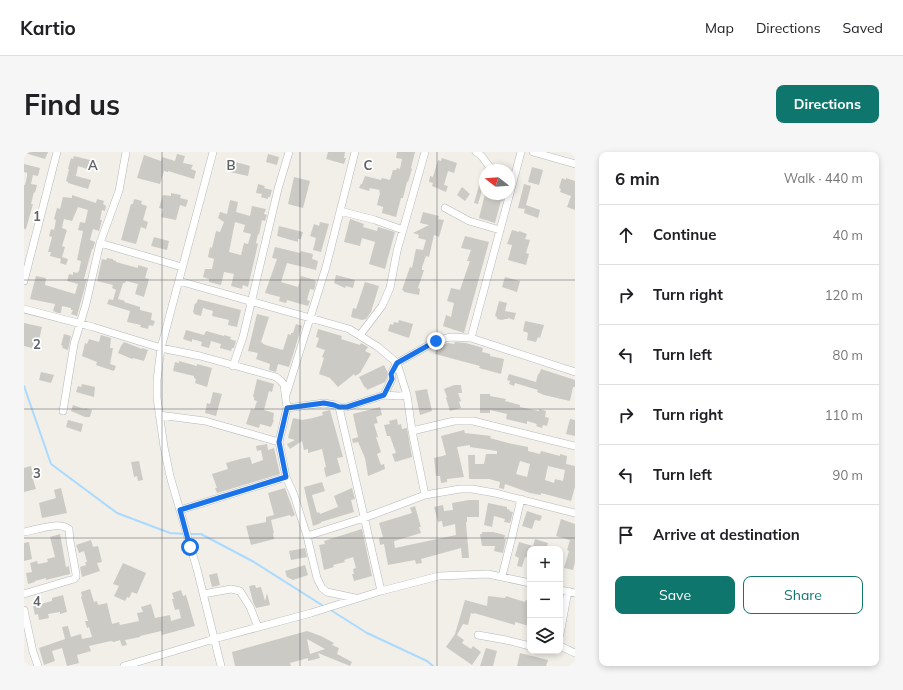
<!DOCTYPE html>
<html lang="en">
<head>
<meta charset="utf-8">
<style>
	body { margin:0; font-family:Mulish,sans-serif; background:#f6f6f6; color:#202124 }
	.controls { position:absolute; right:12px; bottom:12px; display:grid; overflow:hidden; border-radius:8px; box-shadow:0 2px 6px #0003 }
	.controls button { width:36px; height:36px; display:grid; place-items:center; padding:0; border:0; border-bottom:1px solid #e0e0e0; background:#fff; color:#202124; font:20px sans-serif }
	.compass { position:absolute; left:455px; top:12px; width:36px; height:36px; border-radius:50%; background:#fff; box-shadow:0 2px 6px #0003; rotate:287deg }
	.stop { position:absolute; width:12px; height:12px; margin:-9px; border:3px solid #1a73e8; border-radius:50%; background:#fff }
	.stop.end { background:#1a73e8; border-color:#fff; box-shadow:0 1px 4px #0008 }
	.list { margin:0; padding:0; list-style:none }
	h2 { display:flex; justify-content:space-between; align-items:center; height:52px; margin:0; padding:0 16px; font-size:17px }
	h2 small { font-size:13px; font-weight:400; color:#757577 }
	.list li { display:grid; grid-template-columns:26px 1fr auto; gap:12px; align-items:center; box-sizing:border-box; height:60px; padding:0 16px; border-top:1px solid #e0e0e0 }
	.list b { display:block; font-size:15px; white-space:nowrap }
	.list em { font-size:13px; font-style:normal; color:#757577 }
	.actions { display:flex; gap:8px; padding:12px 16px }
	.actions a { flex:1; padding:9px 0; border:1px solid #0f766e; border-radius:8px; text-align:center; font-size:14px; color:#0f766e }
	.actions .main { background:#0f766e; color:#fff }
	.icon { flex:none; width:22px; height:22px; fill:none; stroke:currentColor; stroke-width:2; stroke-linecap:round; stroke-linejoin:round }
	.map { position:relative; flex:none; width:551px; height:514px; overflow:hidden; border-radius:8px }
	header { display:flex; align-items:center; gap:24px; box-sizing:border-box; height:56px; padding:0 20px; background:#fff; border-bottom:1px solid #e0e0e0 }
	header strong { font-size:19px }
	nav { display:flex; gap:22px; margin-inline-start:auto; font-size:14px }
	.intro { display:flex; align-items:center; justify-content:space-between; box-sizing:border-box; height:96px; padding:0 24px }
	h1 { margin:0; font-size:28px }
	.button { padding:10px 18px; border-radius:8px; background:#0f766e; color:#fff; font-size:14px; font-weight:700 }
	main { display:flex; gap:24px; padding:0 24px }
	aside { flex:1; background:#fff; border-radius:8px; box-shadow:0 2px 6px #0003 }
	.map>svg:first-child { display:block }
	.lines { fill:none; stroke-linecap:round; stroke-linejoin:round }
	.stream { stroke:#aadaff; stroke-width:2 }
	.building { fill:#cccac5; fill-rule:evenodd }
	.minor-casing { stroke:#b5b8bc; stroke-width:8 }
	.minor { stroke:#fff; stroke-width:7 }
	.route { stroke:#1a73e8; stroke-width:5 }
	.grid { fill:none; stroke:#5f6368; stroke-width:1; stroke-opacity:0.55 }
	.grid-label { font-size:13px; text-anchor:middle; font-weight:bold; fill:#5f6368; stroke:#fff; stroke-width:3.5; stroke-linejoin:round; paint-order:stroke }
</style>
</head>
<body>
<header>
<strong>Kartio</strong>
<nav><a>Map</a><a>Directions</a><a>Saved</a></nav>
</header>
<div class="intro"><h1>Find us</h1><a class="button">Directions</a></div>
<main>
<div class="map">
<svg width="551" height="514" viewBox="0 0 551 514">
	<rect width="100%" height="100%" fill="#f1efe8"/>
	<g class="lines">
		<path class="stream" d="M0 234 27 312 93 361 146 381 161 382
			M166 382H177L230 410 301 455
			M305 457 343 481 403 509 409 514"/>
	</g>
	<path class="building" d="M2 0H24L21 7 1 1Z
		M304 0H321L320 6H322L320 12 302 7Z
		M373 0H391L387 16 388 17 384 30H383L379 46H377L372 65 358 61 359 55 353 53 356 41 355 40 356 38 346 36 345 39 335 36 337 32H338L341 24 357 28 358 26 366 28 369 18H372L373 16 376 17 378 7 372 6Z
		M153 2 161 4 159 11 169 13 167 17 172 19 170 27 144 19V20L140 19 136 32 113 26 120 3 137 9 138 5 151 9Z
		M244 2 255 5 253 13 242 10Z
		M50 4 66 8 63 17 54 14 52 24 67 28 64 37 44 31V30L42 29 45 17H44L47 6 49 7Z
		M418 6 433 11 430 21 424 19 420 33 424 34 422 40 408 34 409 31 405 30 406 24 409 25 414 8 417 9Z
		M208 9 226 14 224 24 206 20Z
		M0 12 16 16 14 24 9 23 7 32 13 33 11 41 10 40 7 52H9L2 77H0V33H1L3 24V21L0 20Z
		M508 15 519 18 515 33 504 30Z
		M460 16 461 17V28L454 52 450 51Z
		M270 25 286 29 279 56 264 52Z
		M538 26 542 28V26L551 29V58L543 55 547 44 536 40 537 37 535 36Z
		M234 32 241 34 240 36 248 38 246 45H244V47L237 45 238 42 232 41Z
		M500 32 507 34 502 53 516 58 514 66 500 61 501 56 500 57 494 56Z
		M438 35 446 42 441 49 433 43Z
		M147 41 157 43 156 46 164 48 162 55 156 53 152 68 137 65 139 57 135 56 139 43 147 44Z
		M461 42H481L479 49H477L471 71 455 66Z
		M48 43 72 51 73 47 80 49 79 52 82 54 81 59 78 58 76 68H78L75 79 69 77 66 88 71 90 69 97H68L60 127H63L53 164 47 162 49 158H47V156L38 154 37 161H34L29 159 31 152 6 147 12 124 22 126 21 133 51 142 54 132 43 129 45 122 49 123V120L53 121 55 119 57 109 53 108 59 79 54 78 56 70 61 71 64 58 54 55 48 69 40 67 38 76 43 78 38 94 41 95 38 105 44 107 42 113 36 111 37 107 26 104 27 100H24L28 85 25 84 27 77 30 78 32 68 30 67 33 56 36 57 39 45 48 46Z
		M110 47 118 49 117 52 123 54 119 68 124 70 122 77 117 75 112 92 97 88 107 52H109Z
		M206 48 214 50 212 60 226 64 228 54 242 57 240 62 243 63 241 69 238 68 235 83 234 82 232 91 234 92 224 135 219 133 218 137 207 134 210 122 200 120 197 133 185 130V127L179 125 181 117H188L190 107 184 105 186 95 188 96 192 79 196 80 200 70 194 66 196 60 203 62ZM211 70 221 73 219 80 227 82 224 92 220 91 217 103 205 100Z
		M399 60 415 64 414 67 420 68 415 85 410 83 405 105 402 104 398 115V118H400L394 136 396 137 395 143 380 140V139L378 138 386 115 388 116 392 97 399 98 402 88 394 86 395 83 389 81 405 73 396 71Z
		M326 67 340 72 339 75 353 79 354 75 371 80 361 117 345 112 351 90 338 86 336 94 320 90Z
		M296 70 305 72 297 100 289 98 292 86 286 84 290 72 295 74Z
		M255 74 279 80 277 87H274V90L253 84Z
		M488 78 495 80V79L503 82 501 87 506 88 502 101 505 102 502 113 484 108 488 93 483 92Z
		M441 84 465 90 440 181 419 174 422 163 427 165 430 151 423 149 427 136 436 138 446 109H443L447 98 437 96Z
		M130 85 145 89 143 98 127 94Z
		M251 95 276 101 277 99 289 102 288 107 294 109 292 118 263 111 257 130 274 135 277 124 291 128 292 130 290 138 286 137 283 148 286 149 284 154 263 148 262 151 255 149 256 145 241 141 253 107 248 106Z
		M83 106 89 107V108L92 109V110L114 116V113L124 116 121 126 125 127 120 145 111 142 114 132 102 129 101 131H99L94 147 101 149 100 150 116 155V158L128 161 127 168 131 169 129 174 125 173 124 177 116 175 117 173 103 170 106 159 83 152 85 147 89 148 92 138 88 136 89 133 73 129 78 107 82 108Z
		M312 123 331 128 329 136 322 134 321 136 310 131Z
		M481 125 496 129 493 140 478 135Z
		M341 130 355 134 347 160 342 167 338 168 327 165 329 156 332 157Z
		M174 147 217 158 213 175 204 173 205 168 188 164 189 159 179 156 177 164 170 162V161L169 160 171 151 172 152Z
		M475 149 483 151 481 159 492 161 490 168 484 166V167H481L478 168 473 167V165L471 164Z
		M233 162 245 165 237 190 239 191V192L248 195 259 198 264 182 267 183V181H269L272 172 278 174 265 215 254 212 252 220 245 218 246 212 232 207 234 201 224 199Z
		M375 168 389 172 385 186 364 179 366 172 369 173 370 170 374 171Z
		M501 169 520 173 516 186 514 185 512 190 503 188 504 181 499 179Z
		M0 171 18 175 15 188 11 187 8 196 0 194Z
		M294 177 318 184 317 187 336 193 337 191 344 195 341 199 347 202 336 221 331 224 330 222 314 235 306 226 295 222 300 206 298 205 301 198 292 195 295 186 292 185Z
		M162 178 180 183 182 179 200 184V183L207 185 206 187 212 189 210 196H208L207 199 196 196 197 192 187 189 185 196 177 194 178 190 168 187V190L159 187Z
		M40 182 47 184 44 198 38 196 39 194 37 193Z
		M77 183 87 186 86 196H89L86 212 92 214 90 219 72 213 73 210 58 204 61 191 63 192 65 187 75 190Z
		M100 190 118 197V196L124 198 120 209 109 206 108 207 94 201 97 194Z
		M431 190 442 191 459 196 458 200 466 202V204L480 207 477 222 455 216 456 214 411 202 413 194 424 191 430 192Z
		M155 209 173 214V212L188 216 183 235 171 231 172 227 170 226V224L149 219 151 210 155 211Z
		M360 213 363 219V226L361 230 343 238 342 235 341 236 335 225Z
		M517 217 551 228V235H549L546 249 520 243 513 240 514 238 491 231 490 234 485 232 486 229 483 228 485 222 512 230 514 222H515Z
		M17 220 30 223 27 231 15 228Z
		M233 227 250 232 248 240 245 239 240 258 250 261 249 268H250L247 275 236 272 235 276 222 272 227 257 230 258 233 249 230 248V245H229Z
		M58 232 71 235 70 245 52 240 54 234 57 235Z
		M430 233H437L438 241H434L437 249 435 250 437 256 426 259 422 246 423 245 420 237Z
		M403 237 408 259 396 263 391 239Z
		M189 240 198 242 192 264 181 261 183 251 186 252Z
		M456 242H466V244L482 247 481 249 496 253V255L515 259V257L522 259 521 265 525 266 523 274 519 273 518 276 512 274 513 272 503 269V272L482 267 483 262 466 258V261H456Z
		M49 253 60 257 61 256 68 258 66 265H61L47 259Z
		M356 255 358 263 352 265 354 271 350 272 354 285H352L357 300 353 302 357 313 360 312 361 317 344 324 341 306 334 290 329 291 328 287 334 285 329 262Z
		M306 258 319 305 313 306 317 320 302 325 300 316 302 315 298 297 284 301V297L280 298 278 289 266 297 263 292 271 288 264 286 269 266 278 268 289 266 299 263 298 260Z
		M373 267 374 273 377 272 378 277 383 276 388 305 371 310 368 302 372 301 366 284H363L360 273 366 272 365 269Z
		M546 267 551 268V284L542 282Z
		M44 268 59 272 57 280 42 275Z
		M440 278 441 281 467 284 466 286 484 291 504 295V299L516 302 517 299 536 304V302L543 304 542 312 551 314V335L547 349 517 341V343L506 341 481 332 480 337 475 336 476 330 465 327H445L444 303H451V312H460L462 302H473V299L446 295V293L433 295 440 325 423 327V330L417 331 416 324H412L410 306 422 303 417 284ZM496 309 506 312 503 325 492 322ZM524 314 541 318 539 329 531 327 530 331 521 328Z
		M243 292 244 298 250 296 256 322 193 341 191 336H193L188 322 204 317 202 311 216 307 226 305 228 312 239 308 237 298 233 299 232 294Z
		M115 309 119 328 114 329 113 324 110 325 107 310Z
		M7 314 9 324H8L12 337 0 340V316Z
		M298 330 301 339 288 343 293 361 295 360 296 362 314 355 310 344 328 336 331 347 327 348 330 360 297 370V371L289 374 280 335Z
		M37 336 43 361 18 366 15 351 32 346 30 338Z
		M261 336 271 363 267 365 266 363 247 368 250 381H249L250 387 227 393 222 374 242 370V365L250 363 244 341Z
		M445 348H455V365H443V370H442L445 406H438L437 396 397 407 398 411 392 412 391 408 364 413 360 392 356 393 355 386 359 385 355 371 388 361 386 356 391 354 397 375H395L397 381 370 389 371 396 432 383 431 372 419 375 418 369 414 370 410 355 419 353 420 359 429 358 428 351Z
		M464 351 483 355V357L486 358 485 359 489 360 486 371 480 370 481 367 470 364 468 375 460 373Z
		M503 359 518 364 516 369 511 368 508 377 498 374Z
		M537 367 551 372V410L549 418 540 416 545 399 543 398 546 388 532 384Z
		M338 377 348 424 330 429 328 422H330L329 417 332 416 329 405 320 408 321 410 309 413 310 415 300 418 295 393 301 392 300 389 306 387Z
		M458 380H469L481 383 480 387H482L479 401 470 399 471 394H458L456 382H458Z
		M36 382 42 415 45 414 46 422 22 428V426L11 429V430L4 432 2 421 8 420 6 411 13 409 14 412 24 410 23 407 31 405 26 385Z
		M511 387 524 391 522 397H506V406L501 405 498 415 493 414 495 406 491 404 495 390 509 394Z
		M67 388 69 395 74 394 78 410 73 411 76 419 58 425 56 415 62 413 61 410H63L60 399 55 401 52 393Z
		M5 390 8 407 0 409V391Z
		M281 396 283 405 267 408 265 399Z
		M99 411 122 421 113 442 108 440 105 446 103 445 101 449 90 444 95 434 89 432Z
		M281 413 284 423 269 428 263 425 261 419Z
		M193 421 196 433 188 435 185 423Z
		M231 433 232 436 237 435 241 449 243 441 246 453 232 456 229 450 225 434Z
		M66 437 70 450 73 449 74 453 83 451 88 472 95 470 96 473 115 469 113 461 119 460 117 455 127 452 131 466 146 463 147 469 157 466 155 457 151 458 148 447H150L148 441 157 438 159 444 162 443 171 474 138 483 137 479 116 484V485L101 488 103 493 98 494 96 488 90 490 87 489 65 494 67 499 53 503 55 511 43 514 38 496 28 499 31 509 20 513 15 496 41 487 38 475 44 474 47 485 57 482 58 487 68 485 65 475 63 476 61 469H64L57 445 58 444 57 440Z
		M39 443 43 460 36 462V460L24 462 25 466 15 468 14 462 11 463 9 454 28 449V446Z
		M464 444 481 446 482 444 501 450 502 448 506 449V470L505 474 491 470V473L450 461V462L447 461 444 473 439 472 433 483 440 488 438 491 447 497 449 494 457 500 448 513 422 495 431 482 441 448 463 454Z
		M283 479 297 484 310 491 308 493 315 496 313 502 328 510 326 514 294 501 296 506 284 509V506L266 511 267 514H211L208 500ZM283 487 301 497 286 502Z
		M462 496 473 499 469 514H456Z
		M496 501 524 508 522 514H493Z"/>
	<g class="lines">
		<g class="minor-casing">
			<path id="minor" d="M189 0 137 196 133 228V246L140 295 146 324 173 417 197 514
				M452 0C461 4 462 14 470 18
				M509 0 551 12
				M421 56 445 69 476 78
				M316 59 351 68 379 78
				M76 91 158 115
				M0 129 33 0
				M155 129 325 177 354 195 373 211 383 243 388 279 401 343
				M0 157 69 175 137 196 176 204 252 225 257 229 260 233 263 256 255 290 262 325 270 343 283 384 293 426 298 436 303 440 331 446
				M336 183 358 154 366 136 373 99 401 0
				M447 186 497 0
				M209 214 219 185 254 37 265 0
				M262 243 302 115 331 0
				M360 243 368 227 367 222 373 211 412 189 426 185 447 186 551 220
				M315 255 357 439
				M263 256 300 251 311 253 315 255H323L360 243 375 244 383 243
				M39 259 50 192 62 152 76 91 95 39 102 0
				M135 263 181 269 255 290
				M388 279 430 269H449L551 294
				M156 358 262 325
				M0 380C13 378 34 369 45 377L46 389 52 422V425L50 427 0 442
				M283 384 340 366 401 343 436 337H448L471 341 551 361
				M478 424 487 389 497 347
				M536 438 551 441
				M179 442 207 437 216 439 226 455 234 475
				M0 458 9 500 14 514
				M536 482 544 439
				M454 483 482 488 506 494
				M536 494 551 501
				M100 514 190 487 287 461 357 439 415 424 464 422 506 431"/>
		</g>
		<use href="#minor" class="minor"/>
	</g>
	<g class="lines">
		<path class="route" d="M166 395 156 358 262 325 255 290 263 256 300 251 310 253 315 255H323L360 243 368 227 367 222 373 211 412 189"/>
	</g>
	<path class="grid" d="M138 0V514M276 0V514M413 0V514M0 128H551M0 257H551M0 386H551"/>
	<g class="grid-label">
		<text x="69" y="18">A</text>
		<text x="207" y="18">B</text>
		<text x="344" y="18">C</text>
		<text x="13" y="69">1</text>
		<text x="13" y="197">2</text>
		<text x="13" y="326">3</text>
		<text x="13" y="454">4</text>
	</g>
</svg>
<div class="controls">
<button>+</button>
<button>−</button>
<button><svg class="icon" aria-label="layers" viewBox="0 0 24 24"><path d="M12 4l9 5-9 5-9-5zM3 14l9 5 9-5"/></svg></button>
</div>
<svg class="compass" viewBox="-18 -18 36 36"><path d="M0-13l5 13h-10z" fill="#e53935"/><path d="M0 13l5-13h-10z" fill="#757577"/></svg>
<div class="stop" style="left:166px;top:395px"></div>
<div class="stop end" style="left:412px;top:189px"></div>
</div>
<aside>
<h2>6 min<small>Walk · 440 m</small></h2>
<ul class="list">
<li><svg class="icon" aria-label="ahead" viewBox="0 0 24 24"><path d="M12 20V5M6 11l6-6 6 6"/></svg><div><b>Continue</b></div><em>40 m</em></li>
<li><svg class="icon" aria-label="right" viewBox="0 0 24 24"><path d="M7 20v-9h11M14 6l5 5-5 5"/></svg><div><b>Turn right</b></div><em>120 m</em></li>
<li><svg class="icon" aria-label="left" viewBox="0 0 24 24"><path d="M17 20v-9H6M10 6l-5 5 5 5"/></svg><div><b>Turn left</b></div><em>80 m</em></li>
<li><svg class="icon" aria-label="right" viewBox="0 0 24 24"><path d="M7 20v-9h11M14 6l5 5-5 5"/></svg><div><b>Turn right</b></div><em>110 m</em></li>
<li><svg class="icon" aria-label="left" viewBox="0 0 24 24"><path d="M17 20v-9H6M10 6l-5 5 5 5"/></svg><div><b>Turn left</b></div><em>90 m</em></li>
<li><svg class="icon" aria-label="arrive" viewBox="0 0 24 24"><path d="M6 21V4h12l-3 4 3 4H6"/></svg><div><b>Arrive at destination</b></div></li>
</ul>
<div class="actions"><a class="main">Save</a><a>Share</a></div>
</aside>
</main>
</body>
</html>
